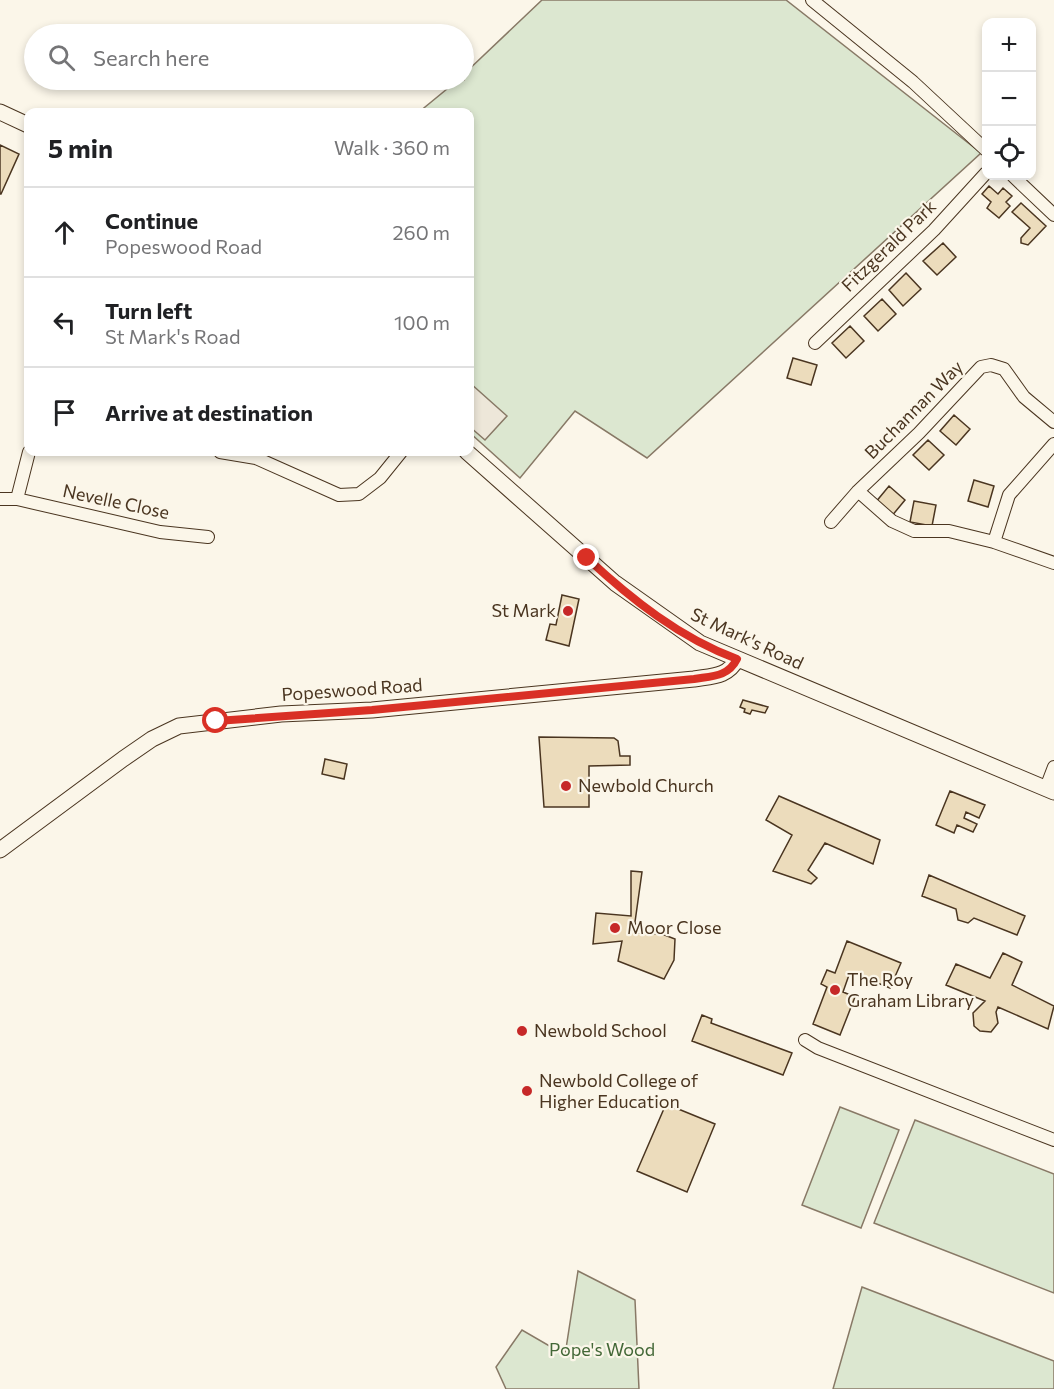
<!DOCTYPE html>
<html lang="en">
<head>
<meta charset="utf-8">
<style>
	body { margin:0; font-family:Commissioner,sans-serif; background:#f2f2f2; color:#202124 }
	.controls { position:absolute; right:18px; top:18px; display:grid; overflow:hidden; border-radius:12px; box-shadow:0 3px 9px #0003 }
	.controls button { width:54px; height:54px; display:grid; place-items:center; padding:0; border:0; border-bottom:2px solid #e0e0e0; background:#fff; color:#202124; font:30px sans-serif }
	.stop { position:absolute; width:18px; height:18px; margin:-14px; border:4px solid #d93025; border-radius:50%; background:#fff }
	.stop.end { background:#d93025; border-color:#fff; box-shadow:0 2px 6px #0008 }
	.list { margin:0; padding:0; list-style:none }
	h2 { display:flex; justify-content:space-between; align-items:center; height:78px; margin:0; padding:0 24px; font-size:26px }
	h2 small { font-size:20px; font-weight:400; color:#757577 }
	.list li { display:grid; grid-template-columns:39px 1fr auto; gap:18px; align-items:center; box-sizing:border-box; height:90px; padding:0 24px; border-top:2px solid #e0e0e0 }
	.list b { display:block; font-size:22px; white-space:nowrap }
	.list p { margin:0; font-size:20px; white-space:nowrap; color:#757577 }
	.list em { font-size:20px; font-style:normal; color:#757577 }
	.icon { flex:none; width:33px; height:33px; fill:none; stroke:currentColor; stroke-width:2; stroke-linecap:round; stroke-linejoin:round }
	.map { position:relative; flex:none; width:1054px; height:1389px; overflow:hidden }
	.search { position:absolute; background:#fff; box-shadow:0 3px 9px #0003; left:24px; top:24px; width:450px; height:66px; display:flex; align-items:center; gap:15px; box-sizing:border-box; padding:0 21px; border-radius:33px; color:#757577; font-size:22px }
	.panel { position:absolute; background:#fff; box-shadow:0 3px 9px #0003; left:24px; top:108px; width:450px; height:348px; border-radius:12px }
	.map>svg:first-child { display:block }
	.green { fill:#dce7d0; stroke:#887966; stroke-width:1.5 }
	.parking { fill:#ede7d9; stroke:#887966; stroke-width:1.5 }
	.building { fill:#ecdcbc; stroke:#4a3520; stroke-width:1.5 }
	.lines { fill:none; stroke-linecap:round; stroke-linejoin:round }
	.minor-casing { stroke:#4a3520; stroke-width:14 }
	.tertiary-casing { stroke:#4a3520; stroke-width:17 }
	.minor { stroke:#fbf6e9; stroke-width:12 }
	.tertiary { stroke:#fbf6e9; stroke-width:15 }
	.route { stroke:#d93025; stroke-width:8 }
	.poi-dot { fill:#c62828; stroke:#fbf6e9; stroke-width:2 }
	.labels { text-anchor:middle; stroke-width:4.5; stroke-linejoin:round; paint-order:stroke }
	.street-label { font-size:18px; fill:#4a3520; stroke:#fbf6e9 }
	.poi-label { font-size:18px; fill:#4a3520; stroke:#fbf6e9; text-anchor:start }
	.park-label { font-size:18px; fill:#436837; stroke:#fbf6e9 }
</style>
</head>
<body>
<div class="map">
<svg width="1054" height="1389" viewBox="0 0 1054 1389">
	<rect width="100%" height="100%" fill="#fbf6e9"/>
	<path class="green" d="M542 0H786L981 153 647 458 575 411 520 478 470 433V112H419L458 80H464V74Z
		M840 1107 899 1130 861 1228 802 1205Z
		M915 1120 1054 1174V1293L874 1223Z
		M578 1271 635 1300 639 1389H506L496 1367 522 1330 565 1355Z
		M862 1287 1054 1361V1389H833Z"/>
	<path class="parking" d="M470 383 507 416 485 440 470 427Z"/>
	<path class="building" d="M0 145 19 154 1 194H0Z
		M989 186 998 194 1003 188 1012 196 1006 202 1010 206 999 218 987 208 991 202 982 194Z
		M1021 203 1046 226 1028 245 1021 243V238L1030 228 1012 212Z
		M943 243 956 257 937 275 923 261Z
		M906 273 921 289 903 306 889 290Z
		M882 299 896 314 878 331 864 316Z
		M850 326 864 341 846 358 832 343Z
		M793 358 817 365 811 385 787 378Z
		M954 415 970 429 956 445 940 431Z
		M928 440 944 455 929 470 913 455Z
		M974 480 994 486 988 507 968 501Z
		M889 486 905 500 891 517 875 503Z
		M914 501 936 505 932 526 910 522Z
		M562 595 579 599 569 646 546 640 550 624 556 625Z
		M743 700 768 707 765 713 752 710 750 714 744 712 745 709 740 707Z
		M539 737 614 738 618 741 620 756H630V765L589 766V807H544Z
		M325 759 347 764 344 779 322 774Z
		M950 791 985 805 979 818 966 812 964 818 977 824 973 832 957 825 954 833 936 825Z
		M779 796 880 840 873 864 825 843 808 870 817 878 811 884 773 871 792 835 766 820Z
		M631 871 642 872 635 922 637 933 662 934 675 939 674 960 664 979 618 961 622 941 593 944 596 913 631 916Z
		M929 875 1025 916 1017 935 974 918 968 923 958 920 956 909 922 896Z
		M847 941 901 963 890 988 850 972 843 992 855 997 840 1035 813 1024 827 987 821 984 827 970 835 973Z
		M1003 953 1022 962 1012 985 1054 1006 1048 1029 998 1007 996 1012 998 1023 991 1032 980 1031 974 1026 973 1013 985 1001 946 985 956 964 990 978Z
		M702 1015 712 1019 711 1023 792 1053 783 1075 692 1041Z
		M666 1104 715 1124 687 1192 637 1171Z"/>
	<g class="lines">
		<g class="minor-casing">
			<path id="minor" d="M812 0 913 82 986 150
				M1013 176 1054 215
				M815 343 934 230 986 173
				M220 452 256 458 339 495 359 494 380 478 401 452
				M858 491 892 521 914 531H949L994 542 1054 563
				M0 499H17L160 532 208 537
				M17 499 29 452
				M831 522 858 491 919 433 981 367 991 365 1004 369 1024 397 1054 422
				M994 542 1009 495 1054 444
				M1046 788 1054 767
				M805 1040 818 1048 1054 1140"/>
		</g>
		<g class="tertiary-casing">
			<path id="tertiary" d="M0 112 28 125
				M467 452 615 583 700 643 1054 792
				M0 850 123 759 152 739 179 726 281 714 372 710 694 679C712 676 728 677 737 659"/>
		</g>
		<use href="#minor" class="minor"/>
		<use href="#tertiary" class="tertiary"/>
	</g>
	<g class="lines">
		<path class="route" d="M216 721 372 710 694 679C712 676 728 677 737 659 680 638 631 599 587 558"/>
	</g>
	<g class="poi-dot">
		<circle cx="568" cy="611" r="6"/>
		<circle cx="566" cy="786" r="6"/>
		<circle cx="615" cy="928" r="6"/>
		<circle cx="835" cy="990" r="6"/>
		<circle cx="522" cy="1031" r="6"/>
		<circle cx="527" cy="1091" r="6"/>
	</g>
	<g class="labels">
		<g class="street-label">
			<text transform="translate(889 246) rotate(-44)" y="6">Fitzgerald Park</text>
			<text transform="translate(914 410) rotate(-45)" y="6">Buchannan Way</text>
			<text transform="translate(116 502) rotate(12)" y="6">Nevelle Close</text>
			<text transform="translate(747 639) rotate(25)" y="6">St Mark's Road</text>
			<text transform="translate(352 690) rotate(-4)" y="6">Popeswood Road</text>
		</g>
		<g class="poi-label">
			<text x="556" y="617" text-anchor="end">St Mark</text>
			<text x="578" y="792">Newbold Church</text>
			<text x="627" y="934">Moor Close</text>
			<text x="847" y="986">The Roy<tspan x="847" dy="21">Graham Library</tspan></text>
			<text x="534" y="1037">Newbold School</text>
			<text x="539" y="1087">Newbold College of<tspan x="539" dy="21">Higher Education</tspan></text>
		</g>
		<g class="park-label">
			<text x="602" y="1356">Pope's Wood</text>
		</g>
	</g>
</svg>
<div class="controls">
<button>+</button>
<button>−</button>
<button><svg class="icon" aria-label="locate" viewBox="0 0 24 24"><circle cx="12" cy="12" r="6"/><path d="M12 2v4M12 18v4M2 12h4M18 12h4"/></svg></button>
</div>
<div class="stop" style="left:216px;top:721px"></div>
<div class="stop end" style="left:587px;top:558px"></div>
<div class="search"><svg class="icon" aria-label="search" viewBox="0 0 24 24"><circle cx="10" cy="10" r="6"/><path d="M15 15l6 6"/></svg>Search here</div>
<section class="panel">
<h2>5 min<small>Walk · 360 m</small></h2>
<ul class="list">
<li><svg class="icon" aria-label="ahead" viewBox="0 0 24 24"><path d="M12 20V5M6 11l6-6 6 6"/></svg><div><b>Continue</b><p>Popeswood Road</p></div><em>260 m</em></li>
<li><svg class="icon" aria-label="left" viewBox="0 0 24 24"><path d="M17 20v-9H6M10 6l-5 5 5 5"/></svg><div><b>Turn left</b><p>St Mark's Road</p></div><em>100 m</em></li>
<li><svg class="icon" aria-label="arrive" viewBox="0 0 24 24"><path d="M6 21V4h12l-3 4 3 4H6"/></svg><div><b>Arrive at destination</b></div></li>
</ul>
</section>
</div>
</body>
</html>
